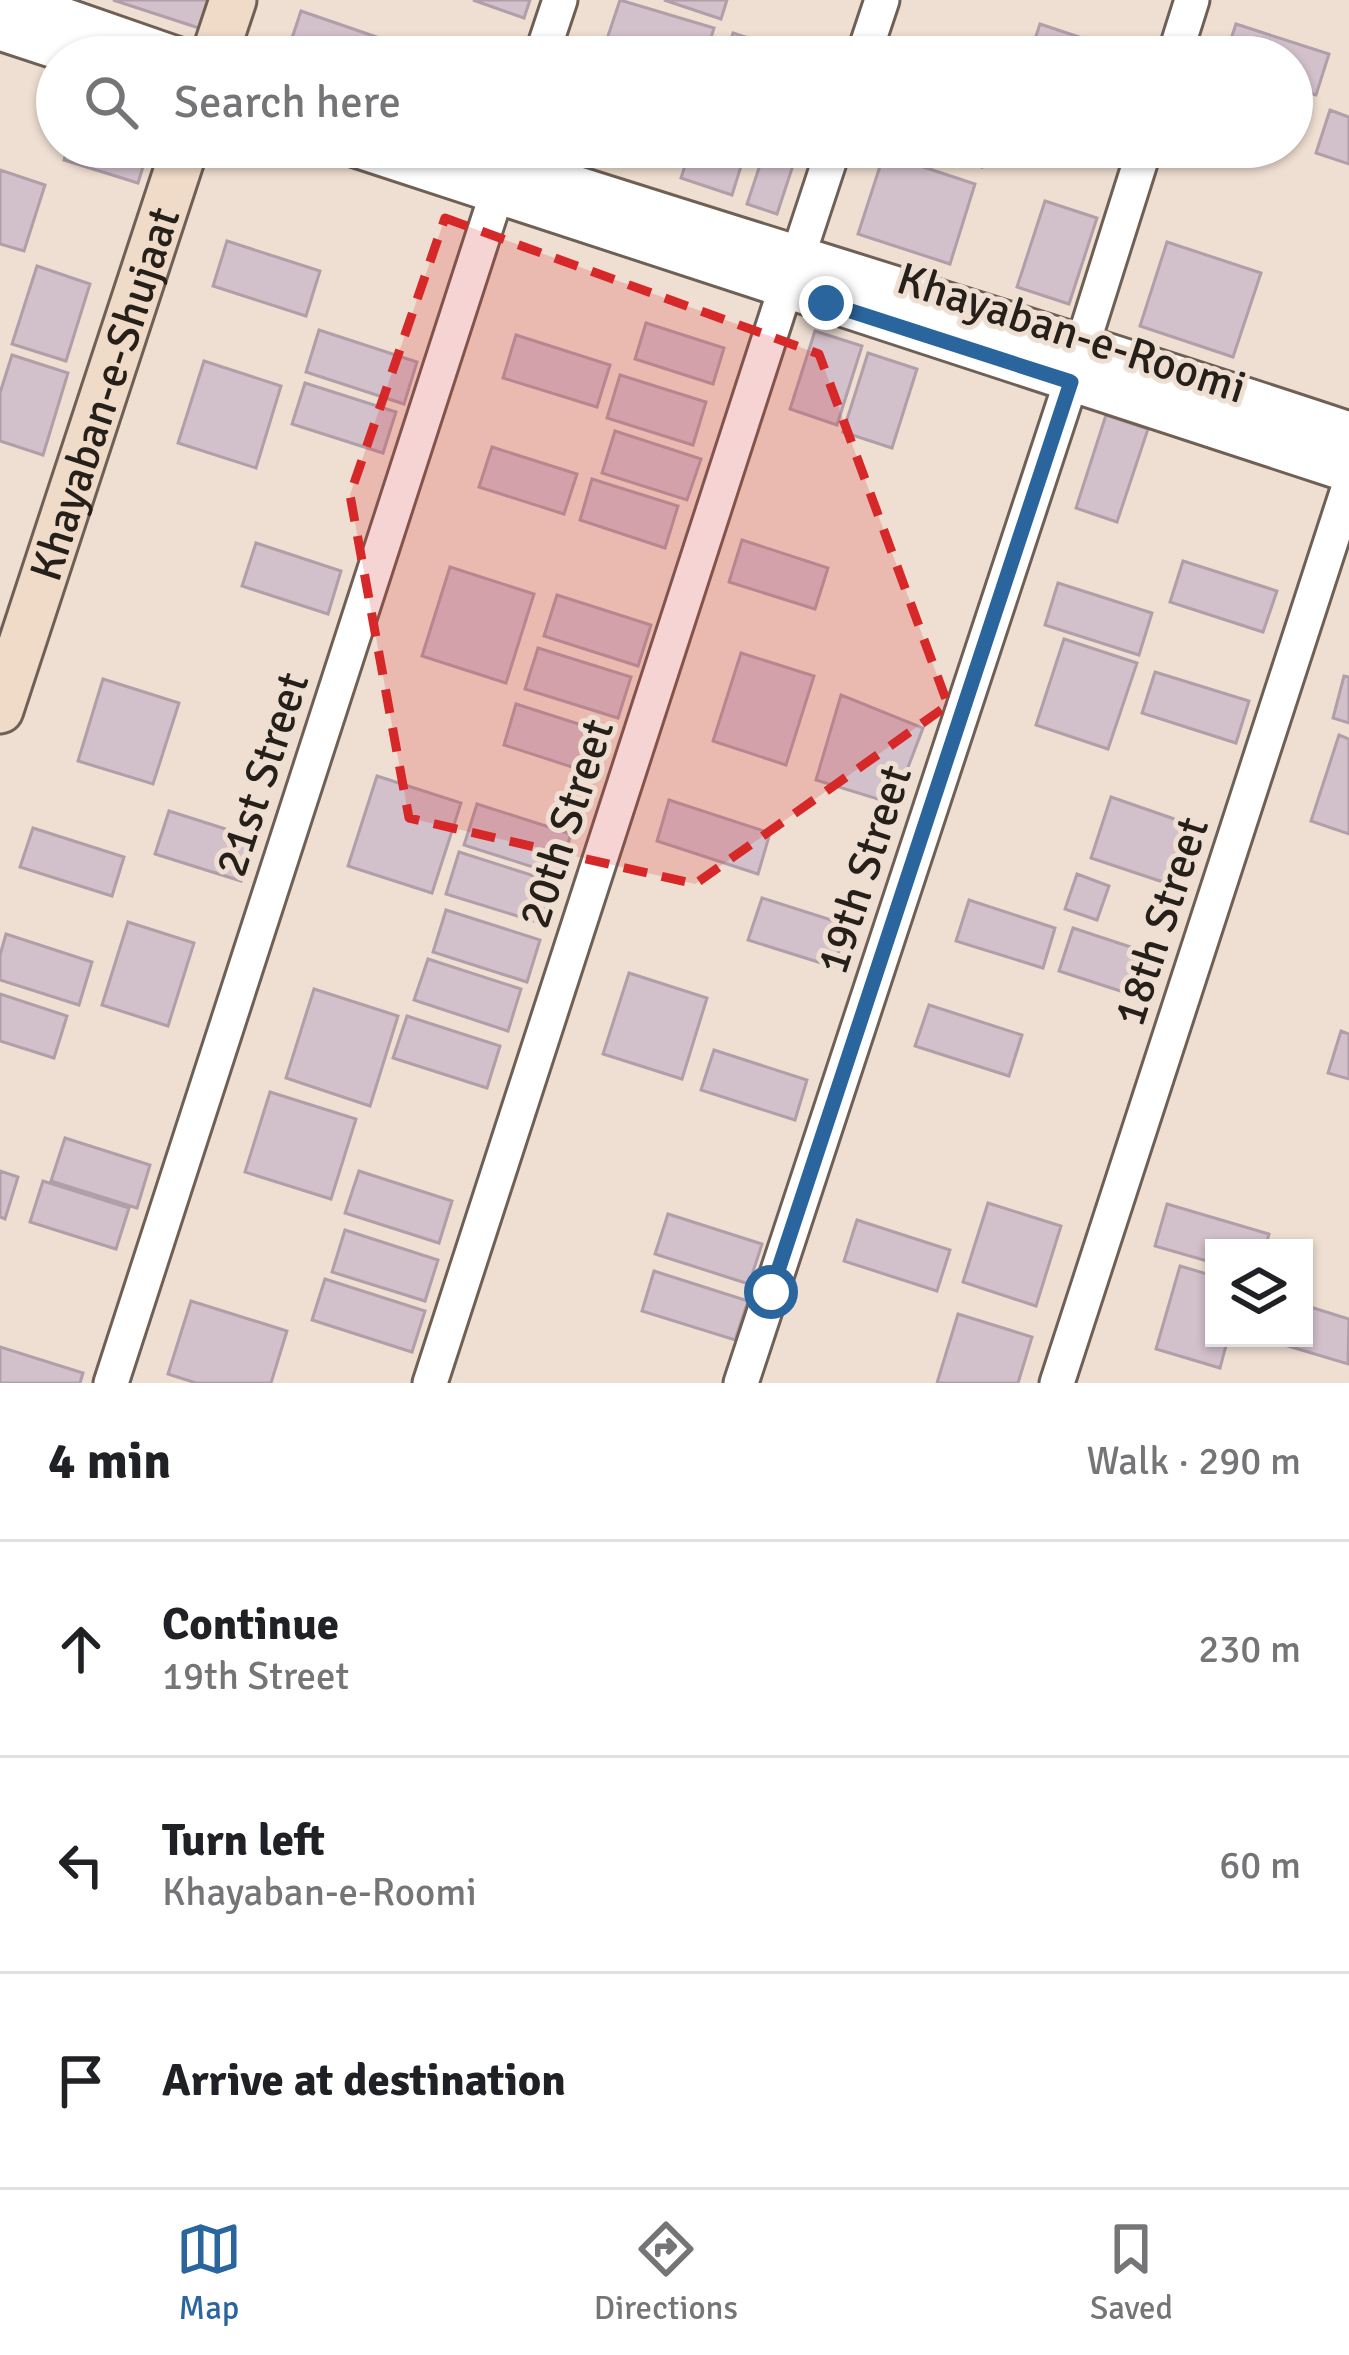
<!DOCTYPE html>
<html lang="en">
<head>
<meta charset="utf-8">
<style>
	body { margin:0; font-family:Signika,sans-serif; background:#f6f6f6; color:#202124 }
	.controls { position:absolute; right:36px; bottom:36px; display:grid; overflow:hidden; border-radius:0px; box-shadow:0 3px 9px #0004 }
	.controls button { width:108px; height:108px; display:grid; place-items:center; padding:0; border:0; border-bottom:3px solid #e0e0e0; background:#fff; color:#202124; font:60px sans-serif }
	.stop { position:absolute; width:36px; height:36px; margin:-27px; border:9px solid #2a659d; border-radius:50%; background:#fff }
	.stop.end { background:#2a659d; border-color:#fff; box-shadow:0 3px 12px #0008 }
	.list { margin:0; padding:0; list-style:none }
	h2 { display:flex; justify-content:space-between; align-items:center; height:156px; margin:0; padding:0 48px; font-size:51px }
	h2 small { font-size:39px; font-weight:400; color:#757577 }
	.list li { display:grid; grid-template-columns:78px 1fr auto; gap:36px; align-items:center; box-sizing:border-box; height:216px; padding:0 48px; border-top:3px solid #e0e0e0 }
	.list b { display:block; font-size:45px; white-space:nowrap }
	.list p { margin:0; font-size:39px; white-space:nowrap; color:#757577 }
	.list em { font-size:39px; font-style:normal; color:#757577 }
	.icon { flex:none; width:66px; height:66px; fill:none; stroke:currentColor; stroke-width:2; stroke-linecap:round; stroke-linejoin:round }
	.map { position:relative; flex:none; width:1349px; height:1383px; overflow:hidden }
	.search { position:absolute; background:#fff; box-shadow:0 3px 9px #0004; left:36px; right:36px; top:36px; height:132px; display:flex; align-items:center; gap:30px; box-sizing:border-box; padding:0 42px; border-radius:66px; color:#757577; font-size:45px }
	.sheet { height:804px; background:#fff }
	nav { display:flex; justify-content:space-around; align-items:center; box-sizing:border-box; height:168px; border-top:3px solid #e0e0e0; background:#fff; font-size:33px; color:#757577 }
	nav a { display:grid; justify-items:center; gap:6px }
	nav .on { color:#2a659d }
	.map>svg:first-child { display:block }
	.building { fill:#d2c0ca; stroke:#b09ea8; stroke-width:3 }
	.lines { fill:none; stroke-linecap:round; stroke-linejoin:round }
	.minor-casing { stroke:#6f6056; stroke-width:39 }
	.tertiary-casing { stroke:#6f6056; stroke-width:45 }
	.secondary-casing { stroke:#6f6056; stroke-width:51 }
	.minor { stroke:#fff; stroke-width:33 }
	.tertiary { stroke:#fff; stroke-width:39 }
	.secondary { stroke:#f0dac8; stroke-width:45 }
	.route { stroke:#2a659d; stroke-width:15 }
	.marked { fill:#d62828; fill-opacity:0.2; stroke:#d62828; stroke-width:9; stroke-dasharray:24 15; stroke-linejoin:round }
	.labels { text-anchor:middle; stroke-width:10; stroke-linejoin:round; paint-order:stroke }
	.street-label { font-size:45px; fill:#26201b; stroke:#efdfd2 }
</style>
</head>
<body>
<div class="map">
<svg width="1349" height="1383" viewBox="0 0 1349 1383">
	<rect width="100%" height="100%" fill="#efdfd2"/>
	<path class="building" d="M113 0H208L199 28Z
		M473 0H530L524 18Z
		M620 0 714 28 705 57H661L607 39Z
		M664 0H727L721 19Z
		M301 11 394 43 389 57H300L287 53Z
		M1040 24 1133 55 1132 57H1029Z
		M1236 24 1329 54 1316 95 1292 88V57H1225Z
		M733 33 806 57H726Z
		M919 38 975 57H913Z
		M1330 110 1349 117V164L1316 153Z
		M68 147H149L138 183 64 160Z
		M691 147H747L732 195 681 178Z
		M766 147H799L777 214 747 204Z
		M922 147H989L982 167Z
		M884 154 975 184 950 264 858 234Z
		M0 170 45 185 24 251 0 244Z
		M1045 201 1097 218 1069 304 1017 287Z
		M227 241 320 271 306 316 213 286Z
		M1167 242 1261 273 1233 357 1140 326Z
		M37 266 90 284 66 361 12 344Z
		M646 323 724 348 713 384 635 359Z
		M319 330 417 362 404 404 306 372Z
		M815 331 862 346 837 425 790 409Z
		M516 335 610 365 597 407 503 378Z
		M868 353 917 369 892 448 843 432Z
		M12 355 68 373 43 455 0 441V393Z
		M204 361 281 386 256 468 178 443Z
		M620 375 706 402 693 445 607 418Z
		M305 383 396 412 383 453 292 424Z
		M1106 415 1148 429 1117 522 1076 508Z
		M615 431 701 459 687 500 602 473Z
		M492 447 577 474 564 514 479 487Z
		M592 479 678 506 665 548 580 520Z
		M742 540 828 568 815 609 729 582Z
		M256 543 341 571 328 614 242 586Z
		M1183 561 1277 591 1263 632 1170 602Z
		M450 567 534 594 506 683 422 656Z
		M1058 583 1152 613 1139 655 1045 625Z
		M557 595 651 625 638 666 544 636Z
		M1064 639 1137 663 1108 749 1036 725Z
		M538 648 631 677 618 718 525 689Z
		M741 653 814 676 786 765 713 741Z
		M1155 672 1249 701 1236 743 1142 713Z
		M1344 676 1349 677V723L1333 718Z
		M103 679 179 703 153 784 78 761Z
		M841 695 923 728 894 804 816 780Z
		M516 704 610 734 597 775 504 745Z
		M1339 735 1349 739V834L1311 821Z
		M377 776 461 803 432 893 348 866Z
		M1111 797 1186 823 1166 883 1091 858Z
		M669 800 770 833 758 874 657 841Z
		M477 804 571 834 558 875 464 845Z
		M169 811 254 838 241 881 155 854Z
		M33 828 124 857 112 896 20 867Z
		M459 852 553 882 540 923 446 894Z
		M1077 874 1109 886 1097 920 1065 909Z
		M762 898 847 925 834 967 748 940Z
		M969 900 1055 928 1043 968 956 941Z
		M446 910 540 940 527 982 433 952Z
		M128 922 194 943 168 1026 102 1005Z
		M1073 928 1158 956 1145 999 1059 971Z
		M6 934 92 962 79 1005 0 980V955Z
		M428 959 521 989 508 1031 414 1000Z
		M629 973 707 998 682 1079 603 1054Z
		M314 989 398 1016 370 1106 286 1078Z
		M0 994 67 1016 54 1058 0 1041Z
		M929 1005 1022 1035 1009 1076 915 1046Z
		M407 1016 500 1046 487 1088 393 1058Z
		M1341 1031 1349 1034V1079L1328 1073Z
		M714 1050 807 1080 795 1120 701 1090Z
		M270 1092 356 1119 331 1199 245 1172Z
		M65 1138 150 1165 137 1208 51 1181Z
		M0 1171 18 1177 5 1219 0 1217Z
		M359 1171 452 1201 439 1243 345 1213Z
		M43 1181 129 1208 116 1249 30 1222Z
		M988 1203 1061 1226 1036 1306 963 1282Z
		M1167 1204 1269 1234 1265 1248H1214V1263L1155 1246Z
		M668 1214 762 1244 749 1284 655 1254Z
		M857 1220 950 1250 937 1291 844 1261Z
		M345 1230 438 1260 425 1301 332 1272Z
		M1180 1266 1214 1276V1338H1228L1220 1368 1156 1349Z
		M654 1271 748 1301 735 1340 642 1311Z
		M325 1279 425 1311 412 1352 312 1320Z
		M191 1301 287 1331 271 1383H196L168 1374Z
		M1304 1305 1349 1319 1348 1364 1261 1338H1304Z
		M958 1314 1032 1337 1018 1383H937Z
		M0 1347 83 1373 80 1383H0Z"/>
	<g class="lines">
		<g class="minor-casing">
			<path id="minor" d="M541 57 560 0
				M863 57 882 0
				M1174 57 1192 0
				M797 259 834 147
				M1083 343 1145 147
				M111 1383 497 193
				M430 1383 785 290
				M741 1383 1071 382
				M1057 1383 1349 486"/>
		</g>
		<g class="tertiary-casing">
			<path id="tertiary" d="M12 0 176 57
				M0 30 82 57
				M356 147 1349 472
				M453 147C751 243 1052 333 1349 432"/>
		</g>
		<g class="secondary-casing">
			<g id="secondary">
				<path d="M214 57 233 0"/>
				<path id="s1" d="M0 710 185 147"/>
			</g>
		</g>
		<use href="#minor" class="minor"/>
		<use href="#tertiary" class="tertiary"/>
		<use href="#secondary" class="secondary"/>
	</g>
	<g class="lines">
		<path class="route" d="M771 1292 1071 382 826 303"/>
	</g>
	<path class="marked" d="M445 218 819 354 948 705 695 884 409 818 350 495Z"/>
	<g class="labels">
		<g class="street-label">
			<text transform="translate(1072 332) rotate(18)" y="16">Khayaban-e-Roomi</text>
			<text dy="16" stroke="none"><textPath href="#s1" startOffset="333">Khayaban-e-Shujaat</textPath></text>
			<text transform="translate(261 774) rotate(-72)" y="16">21st Street</text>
			<text transform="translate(565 823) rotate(-72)" y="16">20th Street</text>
			<text transform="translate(863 869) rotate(-72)" y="16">19th Street</text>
			<text transform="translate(1160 921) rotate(-72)" y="16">18th Street</text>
		</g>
	</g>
</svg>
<div class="controls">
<button><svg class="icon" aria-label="layers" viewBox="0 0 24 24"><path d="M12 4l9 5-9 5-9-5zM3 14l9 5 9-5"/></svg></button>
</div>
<div class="stop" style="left:771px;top:1292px"></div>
<div class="stop end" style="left:826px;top:303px"></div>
<div class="search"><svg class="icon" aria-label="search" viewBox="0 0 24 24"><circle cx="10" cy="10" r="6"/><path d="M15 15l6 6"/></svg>Search here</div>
</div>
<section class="sheet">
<h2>4 min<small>Walk · 290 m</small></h2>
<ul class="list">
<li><svg class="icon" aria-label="ahead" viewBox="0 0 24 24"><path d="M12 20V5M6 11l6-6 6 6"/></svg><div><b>Continue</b><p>19th Street</p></div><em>230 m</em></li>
<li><svg class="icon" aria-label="left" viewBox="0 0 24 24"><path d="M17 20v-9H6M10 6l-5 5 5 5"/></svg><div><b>Turn left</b><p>Khayaban-e-Roomi</p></div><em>60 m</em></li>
<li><svg class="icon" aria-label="arrive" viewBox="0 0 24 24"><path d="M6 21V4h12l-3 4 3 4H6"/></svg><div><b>Arrive at destination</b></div></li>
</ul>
</section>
<nav>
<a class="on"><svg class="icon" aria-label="map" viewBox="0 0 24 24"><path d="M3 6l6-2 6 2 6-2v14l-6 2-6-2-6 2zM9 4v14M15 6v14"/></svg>Map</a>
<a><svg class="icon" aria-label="directions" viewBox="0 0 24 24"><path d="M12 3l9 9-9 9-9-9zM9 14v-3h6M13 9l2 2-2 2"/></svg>Directions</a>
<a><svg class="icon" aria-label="saved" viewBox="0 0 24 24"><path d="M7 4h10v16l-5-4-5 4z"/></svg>Saved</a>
</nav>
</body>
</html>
